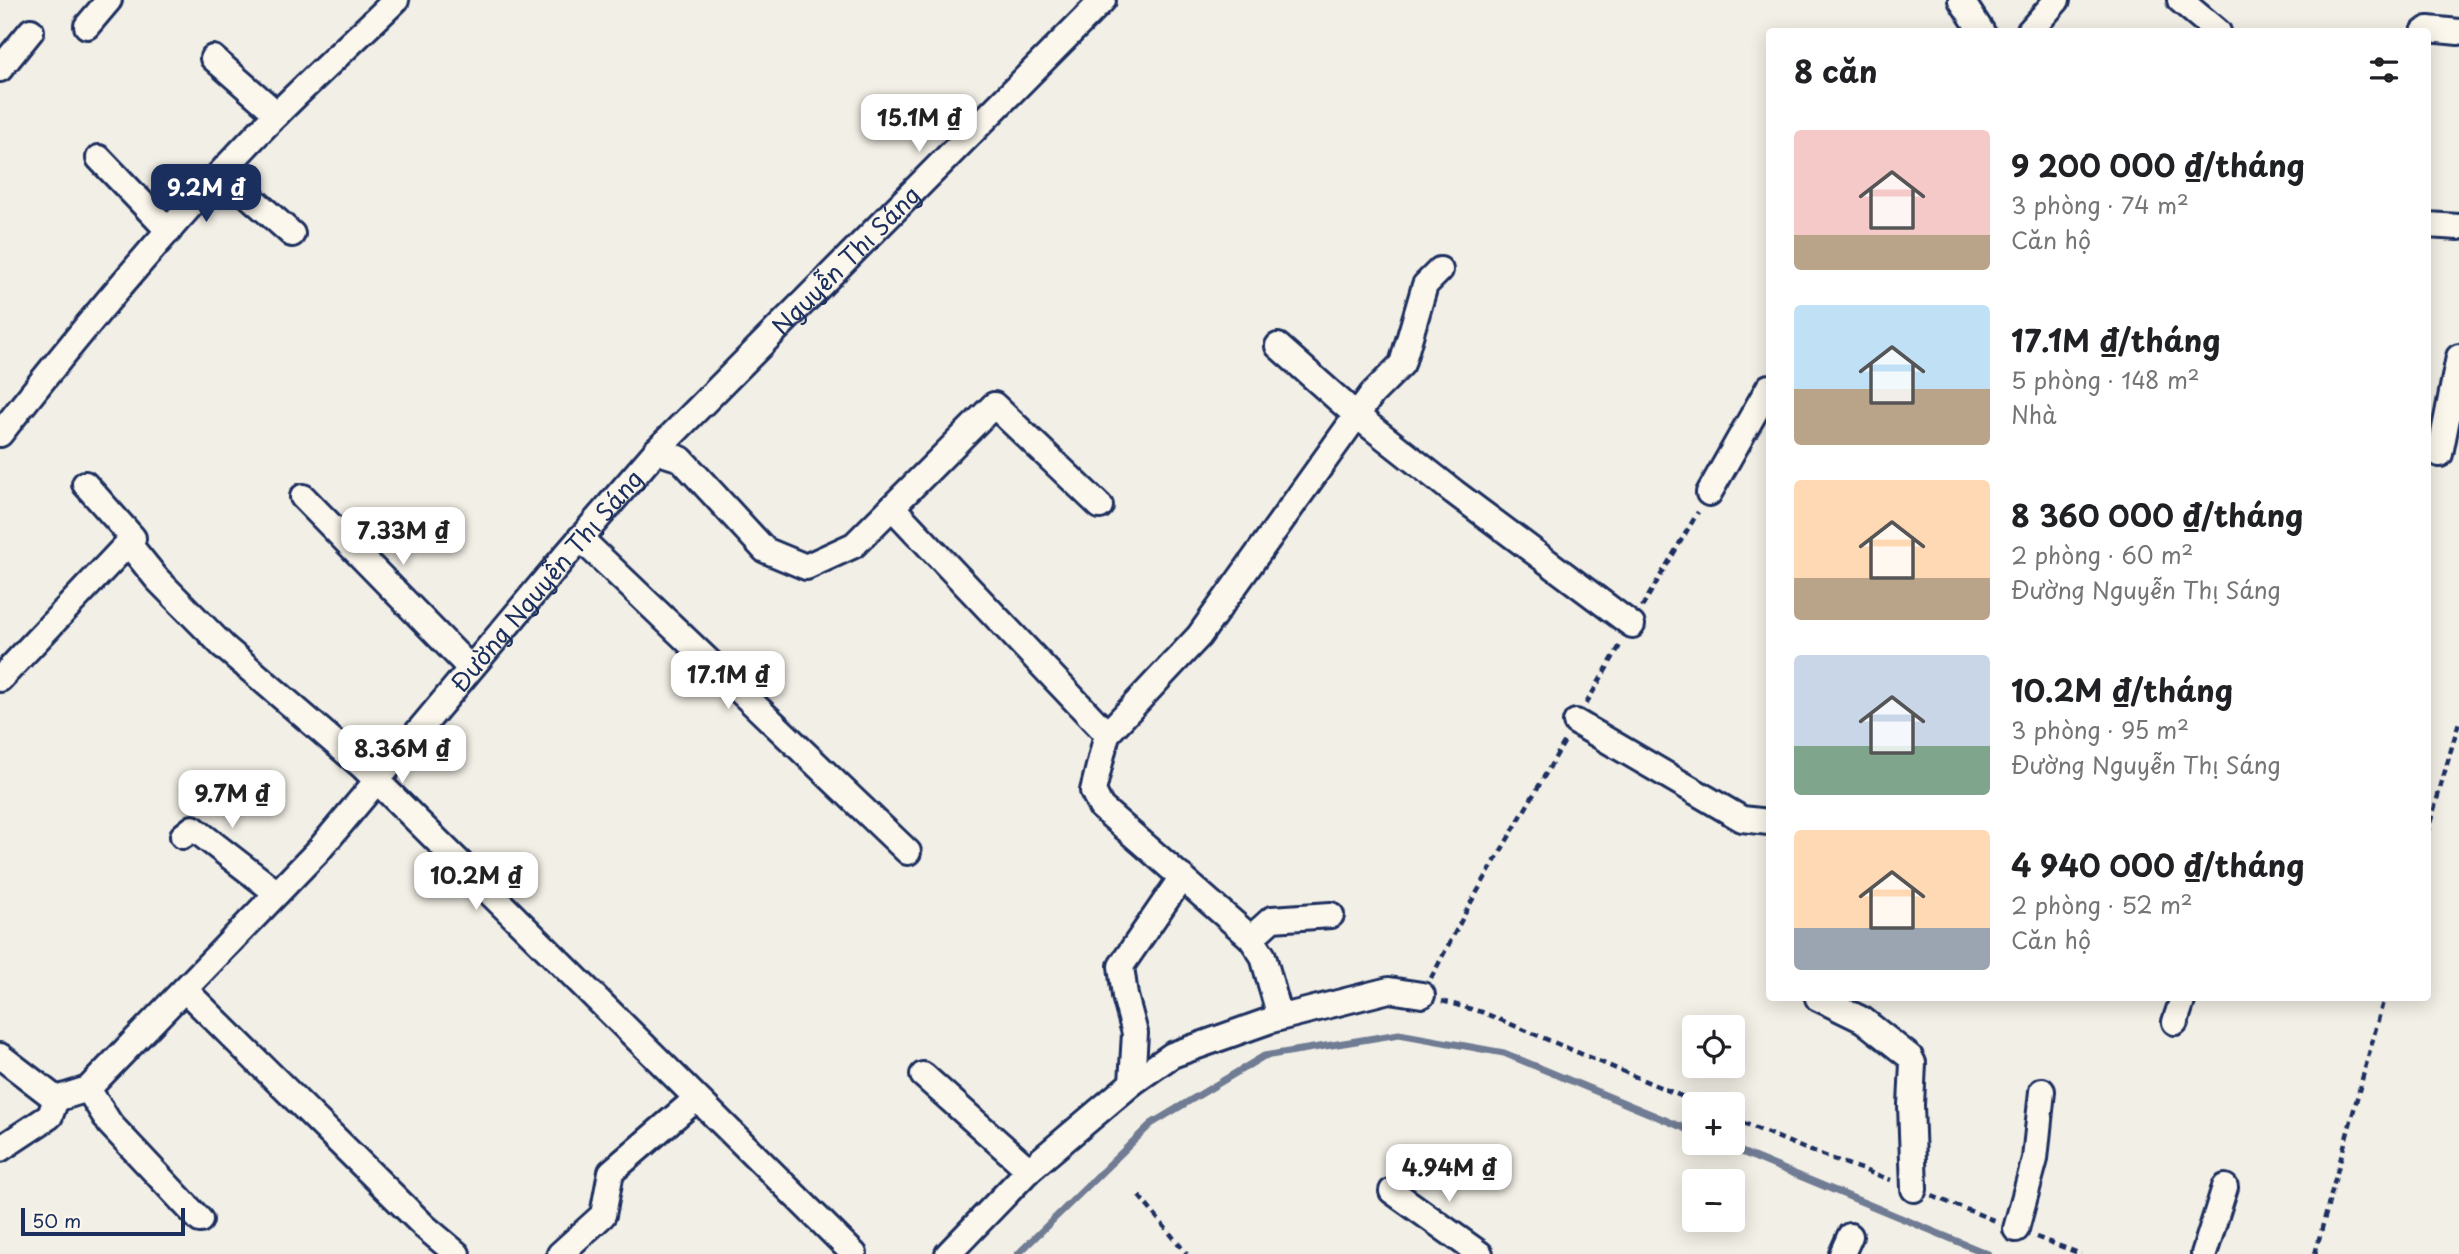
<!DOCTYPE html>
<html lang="vi">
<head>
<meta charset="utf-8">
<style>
  :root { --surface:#fff; --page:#f6f6f6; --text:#202124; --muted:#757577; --accent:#1b2f5e }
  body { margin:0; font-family:"Playpen Sans",sans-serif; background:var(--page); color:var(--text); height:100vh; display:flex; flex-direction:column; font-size:26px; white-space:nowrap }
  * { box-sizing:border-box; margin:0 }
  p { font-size:23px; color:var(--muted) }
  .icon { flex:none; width:38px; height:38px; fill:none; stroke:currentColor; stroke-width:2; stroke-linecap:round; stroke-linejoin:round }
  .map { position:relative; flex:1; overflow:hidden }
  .panel { position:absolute; left:1766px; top:28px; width:665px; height:973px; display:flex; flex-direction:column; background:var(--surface); border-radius:7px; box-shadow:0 4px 18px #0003 }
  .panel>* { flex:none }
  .buttons { position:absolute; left:1682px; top:1015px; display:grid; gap:14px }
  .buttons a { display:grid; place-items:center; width:63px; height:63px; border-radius:7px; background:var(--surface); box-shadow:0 4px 18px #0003; font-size:35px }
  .scale { position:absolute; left:21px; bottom:18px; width:164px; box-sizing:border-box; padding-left:7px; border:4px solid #1b2f5e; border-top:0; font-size:19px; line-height:24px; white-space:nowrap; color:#1b2f5e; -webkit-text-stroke:5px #fbf7ec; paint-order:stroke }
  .price { position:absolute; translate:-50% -60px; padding:0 16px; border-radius:14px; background:#fff; color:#222; font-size:23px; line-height:46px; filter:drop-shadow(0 2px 4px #0008) }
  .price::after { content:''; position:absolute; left:50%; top:42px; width:21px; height:16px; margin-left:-10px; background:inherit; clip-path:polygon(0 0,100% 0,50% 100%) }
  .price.selected { background:var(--accent); color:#fff }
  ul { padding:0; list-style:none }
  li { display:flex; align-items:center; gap:21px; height:175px; padding:0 28px }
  li span { display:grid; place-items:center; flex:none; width:196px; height:140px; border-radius:7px; color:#555 }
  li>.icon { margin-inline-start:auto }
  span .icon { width:84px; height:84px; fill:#fffc; stroke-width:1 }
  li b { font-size:30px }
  h2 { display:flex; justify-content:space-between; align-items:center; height:84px; padding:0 28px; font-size:30px }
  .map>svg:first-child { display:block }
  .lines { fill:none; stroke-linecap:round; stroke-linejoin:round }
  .stream { stroke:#707b93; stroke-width:7 }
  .minor-casing { stroke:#1b2f5e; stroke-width:30 }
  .path { stroke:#1b2f5e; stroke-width:4.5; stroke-dasharray:7 5; stroke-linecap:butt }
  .minor { stroke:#fbf7ec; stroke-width:24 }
  .labels { text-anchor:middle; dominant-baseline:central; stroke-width:5; stroke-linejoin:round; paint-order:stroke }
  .street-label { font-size:24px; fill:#1b2f5e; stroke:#fbf7ec }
</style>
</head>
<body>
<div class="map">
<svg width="2459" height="1254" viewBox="0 0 2459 1254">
  <rect width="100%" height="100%" fill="#f2efe6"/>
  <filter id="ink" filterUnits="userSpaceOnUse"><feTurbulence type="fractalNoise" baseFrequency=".0143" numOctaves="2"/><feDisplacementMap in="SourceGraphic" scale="14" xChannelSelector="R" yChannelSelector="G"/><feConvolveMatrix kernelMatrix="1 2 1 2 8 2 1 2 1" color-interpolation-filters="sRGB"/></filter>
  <g filter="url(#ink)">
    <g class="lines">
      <g class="stream">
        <path d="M 1720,1143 L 1988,1254"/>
        <path d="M 1018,1254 L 1151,1124 L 1264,1056 L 1399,1034 L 1504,1053 L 1694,1132"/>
      </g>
      <g class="minor-casing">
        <g id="minor">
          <path d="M 1961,0 L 1982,32"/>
          <path d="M 2180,0 L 2218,32"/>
          <path d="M 87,26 L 109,0"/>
          <path d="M 2029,32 L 2057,0"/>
          <path d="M 2424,32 L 2428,29 L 2459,32"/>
          <path d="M 213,58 L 277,114"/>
          <path d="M 0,69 L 31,31"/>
          <path d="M 99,158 L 169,231"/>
          <path d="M 223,173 L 292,234"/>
          <path d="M 2427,225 L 2459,227"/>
          <path d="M 1278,346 L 1356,415 L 1454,492 L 1632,625"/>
          <path d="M 0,434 C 87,323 178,214 277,114 C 316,75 357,38 396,0"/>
          <path d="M 656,451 L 681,459 L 765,550 L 806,567 L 854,545 L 994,405 L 1100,506"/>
          <path d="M 2440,454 L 2459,357"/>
          <path d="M 1709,493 L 1769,387"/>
          <path d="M 303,497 L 470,668"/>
          <path d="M 892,507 L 1107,734 L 1199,636 L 1372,394 L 1402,364 L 1425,285 L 1440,270"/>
          <path d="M 580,538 L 908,852"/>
          <path d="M 128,543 L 157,579 L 223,646 L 363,767 L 854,1254"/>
          <path d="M 0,679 L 133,538 L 85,484"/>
          <path d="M 1576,722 L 1742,819 L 1769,822"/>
          <path d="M 1107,734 L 1093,791 L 1101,807 L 1251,938 L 1263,956 L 1280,1017"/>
          <path d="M 183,836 L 193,828 L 277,893"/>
          <path d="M 1251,938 L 1272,919 L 1331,915"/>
          <path d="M 185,990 L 425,1227 L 457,1254"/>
          <path d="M 1818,998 L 1863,1020 L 1910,1057 L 1913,1063 L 1911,1105 L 1914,1189"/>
          <path d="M 2175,1022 L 2183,998"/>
          <path id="s1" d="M 0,1056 L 56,1099 L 88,1089 L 318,851 L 566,555 L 656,451 L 1103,0"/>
          <path d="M 923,1075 L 1029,1170"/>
          <path d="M 1132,1083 L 1135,1033 L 1125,996 L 1121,966 L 1182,877"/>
          <path d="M 88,1089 L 110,1124 L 200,1220"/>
          <path d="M 0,1149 L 50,1116 L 56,1099"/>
          <path d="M 1392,1191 L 1480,1254"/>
          <path d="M 2016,1229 L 2035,1159 L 2042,1091"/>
          <path d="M 560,1254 L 603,1215 L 611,1172 L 696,1099"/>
          <path d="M 948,1254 L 1029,1170 L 1132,1083 L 1172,1055 L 1271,1020 L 1389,990 L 1422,995"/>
          <path d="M 1842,1254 L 1850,1236"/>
          <path d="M 2204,1254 L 2225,1187"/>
        </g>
      </g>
      <g class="path">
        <path d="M 1642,607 L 1698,512"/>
        <path d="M 1586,704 L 1622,642"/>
        <path d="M 2427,834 L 2459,722"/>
        <path d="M 1431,978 L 1470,904 L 1566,739"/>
        <path d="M 1442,1001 L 1482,1012 L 1700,1104"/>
        <path d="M 1732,1118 L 1803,1148 L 1891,1180"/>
        <path d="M 1139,1196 L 1187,1254"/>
        <path d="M 1932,1196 L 1996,1221"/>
        <path d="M 2036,1237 L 2081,1254"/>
        <path d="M 2315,1254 L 2384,998"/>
      </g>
      <use href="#minor" class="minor"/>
    </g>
  </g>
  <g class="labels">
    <g class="street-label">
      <text stroke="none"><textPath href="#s1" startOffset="1228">Nguyễn Thị Sáng</textPath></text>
      <text stroke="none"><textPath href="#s1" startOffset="789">Đường Nguyễn Thị Sáng</textPath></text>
    </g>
  </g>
</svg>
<div class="buttons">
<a><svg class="icon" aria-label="locate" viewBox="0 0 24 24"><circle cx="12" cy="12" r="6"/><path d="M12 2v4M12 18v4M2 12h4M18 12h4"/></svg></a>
<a>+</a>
<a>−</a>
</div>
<div class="scale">50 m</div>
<b class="price" style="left:919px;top:154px">15.1M ₫</b>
<b class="price selected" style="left:206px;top:224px">9.2M ₫</b>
<b class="price" style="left:403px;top:567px">7.33M ₫</b>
<b class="price" style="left:728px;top:711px">17.1M ₫</b>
<b class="price" style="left:402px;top:785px">8.36M ₫</b>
<b class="price" style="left:232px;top:830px">9.7M ₫</b>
<b class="price" style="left:476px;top:912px">10.2M ₫</b>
<b class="price" style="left:1449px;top:1204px">4.94M ₫</b>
<section class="panel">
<h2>8 căn<svg class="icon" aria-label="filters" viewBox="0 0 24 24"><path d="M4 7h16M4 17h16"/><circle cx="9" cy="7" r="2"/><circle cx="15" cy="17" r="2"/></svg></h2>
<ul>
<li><span style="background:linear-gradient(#f6c9c9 75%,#b9a48a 0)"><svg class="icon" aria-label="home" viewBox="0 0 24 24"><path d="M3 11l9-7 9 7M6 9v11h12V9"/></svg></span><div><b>9 200 000 ₫/tháng</b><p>3 phòng · 74 m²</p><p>Căn hộ</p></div></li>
<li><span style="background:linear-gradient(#bfe0f5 60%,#b9a48a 0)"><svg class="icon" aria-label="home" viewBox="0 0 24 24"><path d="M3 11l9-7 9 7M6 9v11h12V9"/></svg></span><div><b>17.1M ₫/tháng</b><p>5 phòng · 148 m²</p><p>Nhà</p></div></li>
<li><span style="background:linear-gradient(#ffd9b3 70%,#b9a48a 0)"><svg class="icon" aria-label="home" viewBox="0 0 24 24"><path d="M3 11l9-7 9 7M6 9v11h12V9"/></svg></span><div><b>8 360 000 ₫/tháng</b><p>2 phòng · 60 m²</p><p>Đường Nguyễn Thị Sáng</p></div></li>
<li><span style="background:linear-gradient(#c9d6e8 65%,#7fa58c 0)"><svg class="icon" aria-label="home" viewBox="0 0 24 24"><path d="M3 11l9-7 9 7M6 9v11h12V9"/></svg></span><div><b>10.2M ₫/tháng</b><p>3 phòng · 95 m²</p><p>Đường Nguyễn Thị Sáng</p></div></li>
<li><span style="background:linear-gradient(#ffd9b3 70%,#9aa5b1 0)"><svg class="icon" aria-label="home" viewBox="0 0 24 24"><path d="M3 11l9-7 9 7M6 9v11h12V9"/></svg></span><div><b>4 940 000 ₫/tháng</b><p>2 phòng · 52 m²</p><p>Căn hộ</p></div></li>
</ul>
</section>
</div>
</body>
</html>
